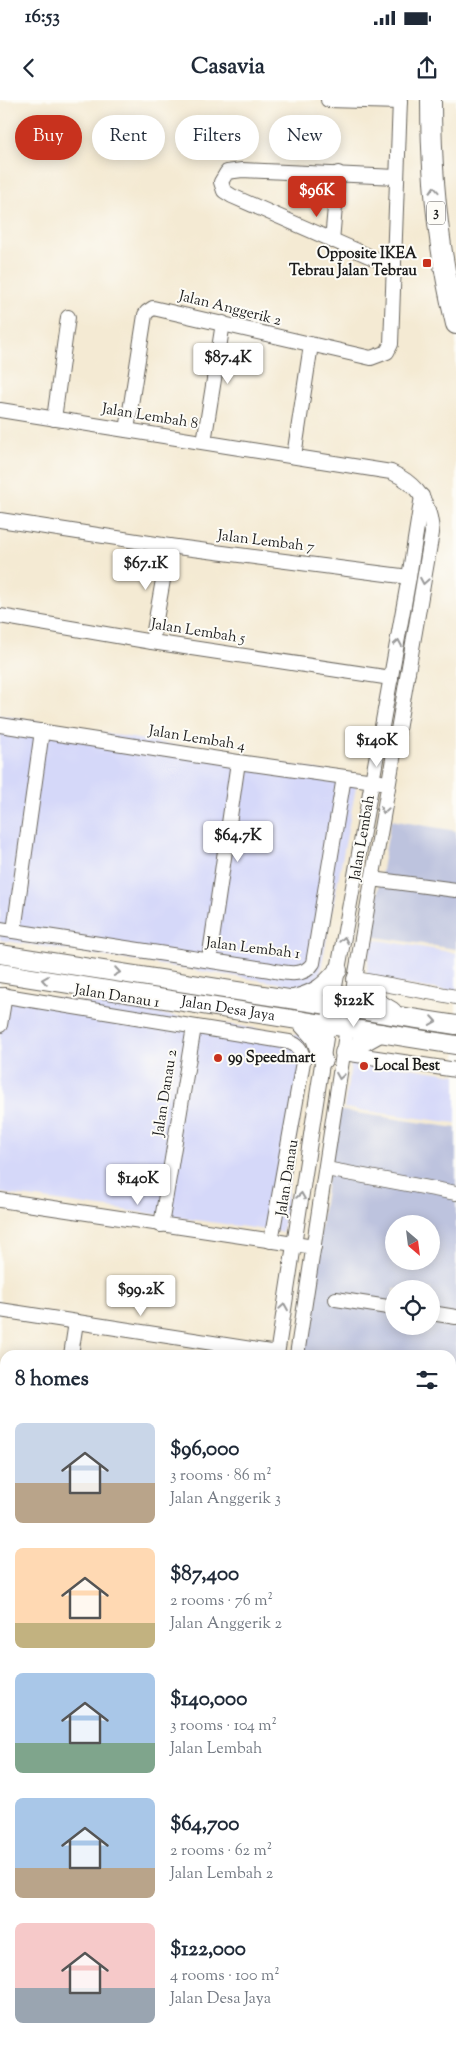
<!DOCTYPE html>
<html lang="en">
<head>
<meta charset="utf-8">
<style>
  :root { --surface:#fff; --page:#f2f2f3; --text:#1f2937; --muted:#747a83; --accent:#c8321e }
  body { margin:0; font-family:"Sorts Mill Goudy",serif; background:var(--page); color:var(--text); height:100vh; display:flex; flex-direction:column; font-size:19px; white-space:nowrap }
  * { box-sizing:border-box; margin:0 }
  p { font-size:16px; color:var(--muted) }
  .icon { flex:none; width:28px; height:28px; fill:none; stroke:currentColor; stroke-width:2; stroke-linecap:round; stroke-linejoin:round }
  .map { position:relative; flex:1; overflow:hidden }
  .sheet { position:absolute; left:0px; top:1250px; width:456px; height:696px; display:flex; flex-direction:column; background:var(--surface); border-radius:15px 15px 0 0; box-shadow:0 2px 12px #0003 }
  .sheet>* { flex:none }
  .guide { position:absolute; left:15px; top:15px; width:426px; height:45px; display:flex; gap:10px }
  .needle { width:32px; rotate:152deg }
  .buttons { position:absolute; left:385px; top:1115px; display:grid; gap:10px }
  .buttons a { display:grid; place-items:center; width:55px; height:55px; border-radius:50%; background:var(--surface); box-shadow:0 2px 12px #0003; font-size:25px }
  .price { position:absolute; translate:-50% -42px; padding:0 11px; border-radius:5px; background:#fff; color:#222; font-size:16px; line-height:32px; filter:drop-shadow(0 1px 2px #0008) }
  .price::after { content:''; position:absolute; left:50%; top:30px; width:15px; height:11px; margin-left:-8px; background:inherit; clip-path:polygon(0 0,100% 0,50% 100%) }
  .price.current { background:var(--accent); color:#fff }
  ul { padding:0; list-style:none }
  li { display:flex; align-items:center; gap:15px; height:125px; padding:0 15px }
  li span { display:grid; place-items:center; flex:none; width:140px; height:100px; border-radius:8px; color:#555 }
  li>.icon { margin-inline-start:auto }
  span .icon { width:60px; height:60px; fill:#fffc; stroke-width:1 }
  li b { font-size:21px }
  h2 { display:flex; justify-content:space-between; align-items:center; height:60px; padding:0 15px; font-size:21px }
  .tag { padding:0 18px; border-radius:22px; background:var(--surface); box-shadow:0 2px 12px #0003; font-size:18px; line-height:45px }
  .tag.current { background:var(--accent); color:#fff }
  .status { display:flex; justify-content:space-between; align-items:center; height:35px; padding:0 25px; background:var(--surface); direction:ltr }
  .status svg { height:14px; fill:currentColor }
  header { display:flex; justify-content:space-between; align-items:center; height:65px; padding:0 15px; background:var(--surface); font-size:22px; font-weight:700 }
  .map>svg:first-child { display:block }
  .built { fill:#d5d8f9 }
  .industrial { fill:#bdc3de; fill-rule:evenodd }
  .green { fill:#98d386; stroke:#5a7851 }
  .water { fill:#7bb5eb; stroke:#4c6884 }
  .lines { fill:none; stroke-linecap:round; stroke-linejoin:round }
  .minor-casing { stroke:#68645c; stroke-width:16 }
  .major-casing { stroke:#68645c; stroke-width:20 }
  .highway-casing { stroke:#68645c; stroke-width:22 }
  .minor { stroke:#fff; stroke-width:14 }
  .major { stroke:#fff; stroke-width:18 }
  .highway { stroke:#fff; stroke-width:20 }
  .oneway { stroke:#999 }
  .poi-dot { fill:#c8321e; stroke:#fdfcf7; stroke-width:2 }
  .labels { text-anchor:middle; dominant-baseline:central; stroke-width:4; stroke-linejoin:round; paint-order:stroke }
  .shield { fill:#fdfcf7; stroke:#605f5e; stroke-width:1 }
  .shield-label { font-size:14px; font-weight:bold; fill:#1c1c1c }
  .poi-label { font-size:15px; font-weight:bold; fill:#1c1c1c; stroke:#fdfcf7; text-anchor:start }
  .street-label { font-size:15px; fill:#1c1c1c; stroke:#fdfcf7 }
</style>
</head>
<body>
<div class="status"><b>16:53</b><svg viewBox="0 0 49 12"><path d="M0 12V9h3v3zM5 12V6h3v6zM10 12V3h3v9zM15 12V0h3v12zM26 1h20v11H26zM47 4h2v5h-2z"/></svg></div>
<header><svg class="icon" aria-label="back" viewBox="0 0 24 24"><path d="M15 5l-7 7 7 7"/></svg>Casavia<svg class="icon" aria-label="share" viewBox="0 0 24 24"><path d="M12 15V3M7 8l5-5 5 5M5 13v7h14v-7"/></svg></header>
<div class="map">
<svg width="456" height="1946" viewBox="0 0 456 1946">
  <rect width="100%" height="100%" fill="#fdfcf7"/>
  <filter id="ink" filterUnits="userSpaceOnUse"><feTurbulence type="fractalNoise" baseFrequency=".02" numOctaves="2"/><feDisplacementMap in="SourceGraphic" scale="10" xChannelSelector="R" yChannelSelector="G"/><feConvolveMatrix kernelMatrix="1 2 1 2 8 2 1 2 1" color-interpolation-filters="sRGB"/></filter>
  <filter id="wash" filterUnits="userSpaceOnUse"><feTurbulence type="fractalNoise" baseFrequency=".0096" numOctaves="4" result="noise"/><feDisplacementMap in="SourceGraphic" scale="20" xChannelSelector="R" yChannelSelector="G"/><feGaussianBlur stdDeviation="1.12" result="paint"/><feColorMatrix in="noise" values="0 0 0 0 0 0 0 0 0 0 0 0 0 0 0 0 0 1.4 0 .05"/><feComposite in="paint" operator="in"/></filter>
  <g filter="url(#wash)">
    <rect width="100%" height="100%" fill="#f4ead3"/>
    <g class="built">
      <path d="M 0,615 L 358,677 L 317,889 L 0,840 Z"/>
      <path d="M 371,839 L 456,853 L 456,892 L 366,879 Z"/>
      <path d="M 0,889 L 302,936 L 309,954 L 282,1132 L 0,1093 Z"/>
      <path d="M 352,959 L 456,975 L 456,1023 L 344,1008 Z"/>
    </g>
    <g class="industrial">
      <path d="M 391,720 L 456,731 L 456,849 L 370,836 Z"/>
      <path d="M 337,1010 L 456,1028 L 456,1457 L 451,1457 L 451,1255 L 303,1255 ZM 394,1124 L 431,1124 L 431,1161 L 394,1161 ZM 394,1189 L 431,1189 L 431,1226 L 394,1226 Z"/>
    </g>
    <path class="green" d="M 0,1862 L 5,1863 L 5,1921 L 3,1933 L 0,1932 Z"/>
    <path class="water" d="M 451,1583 L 456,1584 L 456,1657 L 451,1687 Z"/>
  </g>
  <g filter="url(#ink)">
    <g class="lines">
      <g class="minor-casing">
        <g id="minor">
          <path d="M 328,0 L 400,2"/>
          <path d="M 332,141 L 338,73"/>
          <path d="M 394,167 L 232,96 L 224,91 L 221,82 L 227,72 L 242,70 L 397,77"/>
          <path d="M 0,310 L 391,372 C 418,384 431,404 432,433 L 350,908 L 297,1255"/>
          <path d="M 54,319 L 68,217"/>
          <path d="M 127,330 L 145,215 L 147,212 L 153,208 L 371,258 L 387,252 L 391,244 L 400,0"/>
          <path d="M 204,342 L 223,223"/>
          <path d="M 294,356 L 311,245"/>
          <path d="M 0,420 L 169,446 L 409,477"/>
          <path d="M 0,516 L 152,542 L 391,578"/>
          <path d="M 152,542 L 169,446"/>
          <path d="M 0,625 L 238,662 L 381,682"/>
          <path d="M 372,779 L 456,790"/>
          <path d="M 0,829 L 264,869 C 279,871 303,880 313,863 L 344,677"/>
          <path d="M 14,831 L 42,631"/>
          <path d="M 209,860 L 238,662"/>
          <path d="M 356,879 L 456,897"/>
          <path d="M 0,895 L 289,942 C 299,945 303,952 303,962 L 271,1141"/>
          <path d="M 0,925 L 5,895"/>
          <path d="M 344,953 L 456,970"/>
          <path d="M 326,1069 L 456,1093"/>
          <path d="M 0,1100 L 314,1147"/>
          <path d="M 161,1125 L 194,927"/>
          <path d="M 336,1199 L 394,1208"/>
          <path d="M 0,1210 L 277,1253"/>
          <path d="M 431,1213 L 456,1217"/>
          <path d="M 71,1255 L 76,1222"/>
          <path d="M 277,1255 L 328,925 L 409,477 L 422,396"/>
          <path d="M 0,1313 L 5,1313"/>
          <path d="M 451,1341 L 456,1342"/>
          <path d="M 0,1417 L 5,1418"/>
          <path d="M 451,1468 L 456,1468"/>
          <path d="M 451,1490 L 456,1490"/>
          <path d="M 0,1550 L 5,1551"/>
          <path d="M 0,1654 L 5,1655"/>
          <path d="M 0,1744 L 5,1745"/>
          <path d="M 451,1785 L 456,1786"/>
          <path d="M 0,1853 L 5,1854"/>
          <path d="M 0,1940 L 12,1944"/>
          <path d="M 298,1941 L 321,1946"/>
          <path d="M 170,1946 L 171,1941"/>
          <path d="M 189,1946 L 190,1941"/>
          <path d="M 397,1946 L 398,1941"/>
        </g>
      </g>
      <g class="major-casing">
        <g id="major">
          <path d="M 0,854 L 456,925"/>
          <path id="s1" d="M 0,873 L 456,945"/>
          <path d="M 356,879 L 370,898 L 392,911"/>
          <path d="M 294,899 C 316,893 324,887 338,870"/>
          <path d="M 299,920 L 315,938 L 323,960"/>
          <path d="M 344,953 L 380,933"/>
        </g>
      </g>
      <g class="highway-casing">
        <path id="highway" d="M 431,0 C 431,76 438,150 456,224"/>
      </g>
      <use href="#minor" class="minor"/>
      <use href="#major" class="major"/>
      <use href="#highway" class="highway"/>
    </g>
    <defs><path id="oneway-chevron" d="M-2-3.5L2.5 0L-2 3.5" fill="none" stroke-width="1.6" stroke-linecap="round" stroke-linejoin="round" transform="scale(1.25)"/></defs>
    <g class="oneway">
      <use href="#oneway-chevron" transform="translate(434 90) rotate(-94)"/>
      <use href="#oneway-chevron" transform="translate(424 481) rotate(100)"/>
      <use href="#oneway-chevron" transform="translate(398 543) rotate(-80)"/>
      <use href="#oneway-chevron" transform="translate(384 710) rotate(100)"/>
      <use href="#oneway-chevron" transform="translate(344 840) rotate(-80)"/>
      <use href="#oneway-chevron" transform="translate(117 872) rotate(9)"/>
      <use href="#oneway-chevron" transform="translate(45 880) rotate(-171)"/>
      <use href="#oneway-chevron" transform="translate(433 921) rotate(9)"/>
      <use href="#oneway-chevron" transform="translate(340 976) rotate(99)"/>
      <use href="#oneway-chevron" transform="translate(301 1096) rotate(-81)"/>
      <use href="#oneway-chevron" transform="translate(284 1207) rotate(-81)"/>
    </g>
  </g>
  <g class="poi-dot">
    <rect x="422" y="158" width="10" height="10" rx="2.5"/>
    <circle cx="218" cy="958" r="5"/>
    <circle cx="364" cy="966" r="5"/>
  </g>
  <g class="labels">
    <rect class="shield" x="427" y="101.5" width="18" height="23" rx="4"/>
    <g class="shield-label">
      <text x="436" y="113">3</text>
    </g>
    <g class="poi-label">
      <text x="417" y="154" text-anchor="end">Opposite IKEA<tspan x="417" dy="17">Tebrau Jalan Tebrau</tspan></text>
      <text x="228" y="958">99 Speedmart</text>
      <text x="374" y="966">Local Best</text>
    </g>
    <g class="street-label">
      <text transform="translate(230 209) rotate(14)">Jalan Anggerik 2</text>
      <text transform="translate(150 317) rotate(9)">Jalan Lembah 8</text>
      <text transform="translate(266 442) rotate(7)">Jalan Lembah 7</text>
      <text transform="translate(198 532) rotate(9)">Jalan Lembah 5</text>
      <text transform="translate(197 639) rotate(9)">Jalan Lembah 4</text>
      <text transform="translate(363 738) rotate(-80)">Jalan Lembah</text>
      <text transform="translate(253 849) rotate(7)">Jalan Lembah 1</text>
      <text transform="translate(117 897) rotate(9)">Jalan Danau 1</text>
      <text stroke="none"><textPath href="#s1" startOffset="231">Jalan Desa Jaya</textPath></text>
      <text transform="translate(166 993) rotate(-81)">Jalan Danau 2</text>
      <text transform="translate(288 1078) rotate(-81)">Jalan Danau</text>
    </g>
  </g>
</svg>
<div class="buttons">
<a><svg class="needle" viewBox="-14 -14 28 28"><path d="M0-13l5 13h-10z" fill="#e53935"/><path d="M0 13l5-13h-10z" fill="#747a83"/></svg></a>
<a><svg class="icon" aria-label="locate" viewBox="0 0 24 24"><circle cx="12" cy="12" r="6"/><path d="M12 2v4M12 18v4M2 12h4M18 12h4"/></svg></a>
</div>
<b class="price current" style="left:317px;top:118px">$96K</b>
<b class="price" style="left:228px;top:285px">$87.4K</b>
<b class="price" style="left:146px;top:491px">$67.1K</b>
<b class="price" style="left:377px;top:668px">$140K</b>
<b class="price" style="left:238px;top:763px">$64.7K</b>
<b class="price" style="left:354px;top:928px">$122K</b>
<b class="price" style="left:138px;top:1106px">$140K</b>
<b class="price" style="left:141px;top:1217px">$99.2K</b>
<div class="guide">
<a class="tag current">Buy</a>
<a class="tag">Rent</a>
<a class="tag">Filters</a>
<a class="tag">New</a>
</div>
<section class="sheet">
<h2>8 homes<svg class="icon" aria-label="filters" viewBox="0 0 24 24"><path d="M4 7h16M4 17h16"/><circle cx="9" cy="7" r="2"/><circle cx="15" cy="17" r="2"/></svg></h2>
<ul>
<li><span style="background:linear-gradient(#c9d6e8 60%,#b9a48a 0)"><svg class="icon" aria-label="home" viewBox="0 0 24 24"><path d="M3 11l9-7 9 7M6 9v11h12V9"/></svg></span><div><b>$96,000</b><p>3 rooms · 86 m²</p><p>Jalan Anggerik 3</p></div></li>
<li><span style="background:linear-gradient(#ffd9b3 75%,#c2b280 0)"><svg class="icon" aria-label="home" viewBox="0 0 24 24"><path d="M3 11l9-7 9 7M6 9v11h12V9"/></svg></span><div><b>$87,400</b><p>2 rooms · 76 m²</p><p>Jalan Anggerik 2</p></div></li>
<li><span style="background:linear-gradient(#a9c7e8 70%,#7fa58c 0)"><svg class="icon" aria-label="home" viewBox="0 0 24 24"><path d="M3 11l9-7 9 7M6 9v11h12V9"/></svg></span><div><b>$140,000</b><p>3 rooms · 104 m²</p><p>Jalan Lembah</p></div></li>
<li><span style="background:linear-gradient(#a9c7e8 70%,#b9a48a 0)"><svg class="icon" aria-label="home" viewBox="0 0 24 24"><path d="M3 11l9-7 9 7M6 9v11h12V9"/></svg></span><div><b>$64,700</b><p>2 rooms · 62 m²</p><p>Jalan Lembah 2</p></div></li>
<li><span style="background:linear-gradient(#f6c9c9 65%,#9aa5b1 0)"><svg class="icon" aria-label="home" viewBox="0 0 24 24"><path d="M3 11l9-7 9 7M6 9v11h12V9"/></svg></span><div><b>$122,000</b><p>4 rooms · 100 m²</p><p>Jalan Desa Jaya</p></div></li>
</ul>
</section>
</div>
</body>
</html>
